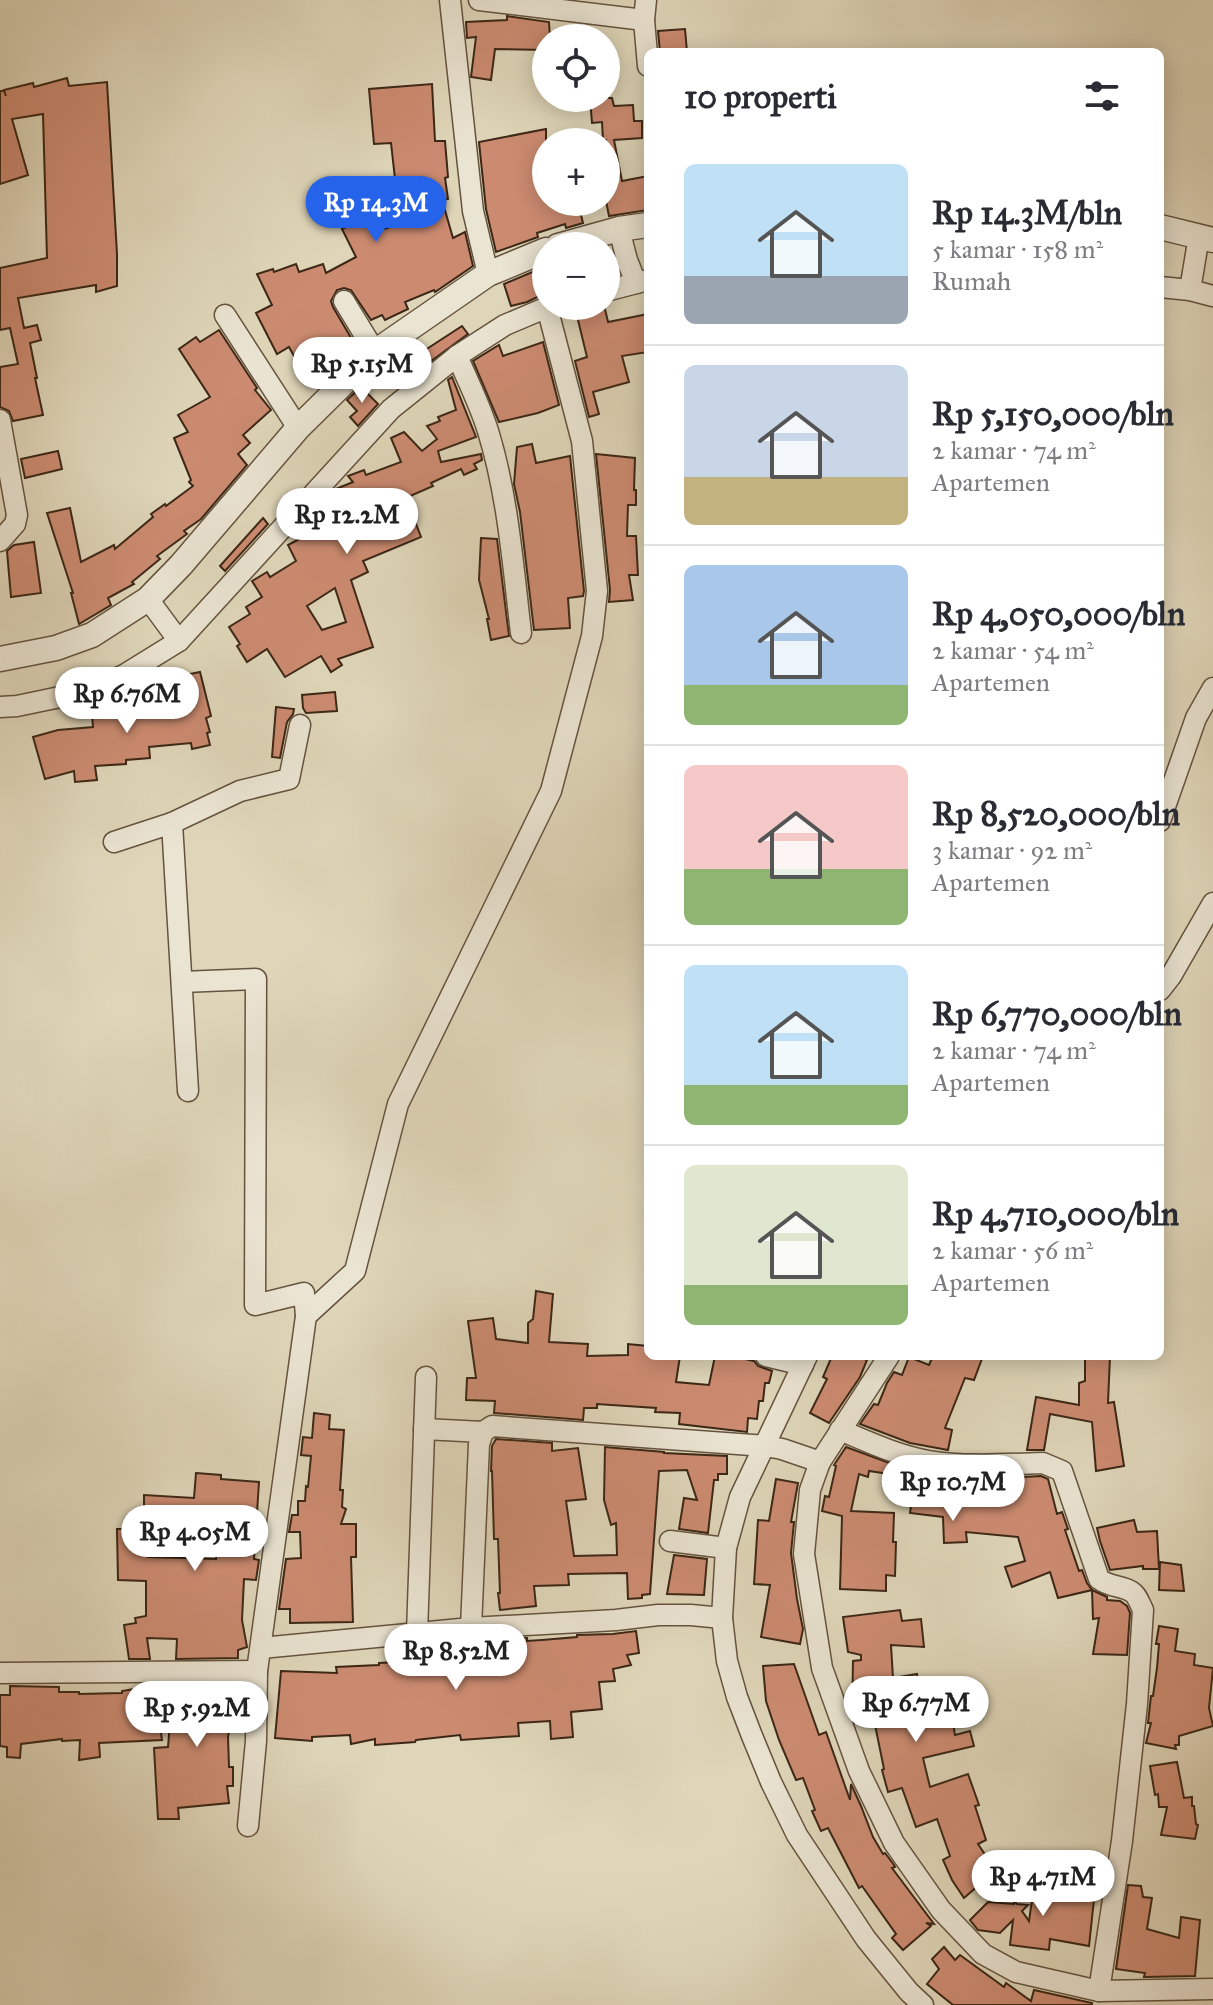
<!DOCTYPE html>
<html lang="id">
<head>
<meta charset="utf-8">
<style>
  :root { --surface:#fff; --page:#f2f2f3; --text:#2b2b33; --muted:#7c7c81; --line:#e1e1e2; --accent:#2563eb }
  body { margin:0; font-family:"IM FELL Great Primer",serif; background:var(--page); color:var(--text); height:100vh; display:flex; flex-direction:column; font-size:30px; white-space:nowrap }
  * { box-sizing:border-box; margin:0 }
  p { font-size:26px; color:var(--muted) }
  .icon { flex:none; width:44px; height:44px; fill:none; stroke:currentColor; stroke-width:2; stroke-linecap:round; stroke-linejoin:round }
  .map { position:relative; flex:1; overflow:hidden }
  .side { position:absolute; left:644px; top:48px; width:520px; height:1312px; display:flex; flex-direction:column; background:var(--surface); border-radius:12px; box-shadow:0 4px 20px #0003 }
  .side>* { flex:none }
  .tools { position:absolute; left:532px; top:24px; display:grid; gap:16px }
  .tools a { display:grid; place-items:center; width:88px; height:88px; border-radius:50%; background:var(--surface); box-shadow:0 4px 20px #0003; font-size:40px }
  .price { position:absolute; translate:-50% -68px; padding:0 18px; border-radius:28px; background:#fff; color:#222; font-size:26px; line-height:52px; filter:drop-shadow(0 2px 4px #0008) }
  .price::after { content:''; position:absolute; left:50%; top:48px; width:24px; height:18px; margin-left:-12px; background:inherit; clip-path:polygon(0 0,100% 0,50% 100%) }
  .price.selected { background:var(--accent); color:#fff }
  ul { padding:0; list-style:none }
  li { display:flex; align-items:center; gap:24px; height:200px; padding:0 40px }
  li+li { border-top:2px solid var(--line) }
  li span { display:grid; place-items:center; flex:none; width:224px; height:160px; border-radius:12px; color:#555 }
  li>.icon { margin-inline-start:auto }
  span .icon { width:96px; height:96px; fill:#fffc; stroke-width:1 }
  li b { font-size:34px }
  h2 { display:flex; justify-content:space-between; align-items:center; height:96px; padding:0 40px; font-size:34px }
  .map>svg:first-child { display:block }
  .building { fill:#cc8b71; stroke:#3c2716; stroke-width:2; fill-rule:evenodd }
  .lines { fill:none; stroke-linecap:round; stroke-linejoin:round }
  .minor-casing { stroke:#65533f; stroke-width:23 }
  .tertiary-casing { stroke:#65533f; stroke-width:27 }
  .minor { stroke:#eae4d2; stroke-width:20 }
  .tertiary { stroke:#eae4d2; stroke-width:24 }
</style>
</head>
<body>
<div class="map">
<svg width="1213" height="2005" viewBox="0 0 1213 2005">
  <rect width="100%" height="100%" fill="#dfd6b9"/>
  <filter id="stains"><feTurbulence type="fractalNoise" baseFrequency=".0025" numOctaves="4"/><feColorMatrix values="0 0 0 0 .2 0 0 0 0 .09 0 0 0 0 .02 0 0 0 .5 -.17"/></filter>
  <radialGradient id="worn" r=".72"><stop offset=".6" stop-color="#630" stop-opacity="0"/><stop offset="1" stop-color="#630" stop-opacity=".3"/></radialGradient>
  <g class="building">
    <path d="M 507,16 L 549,22 L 550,38 L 546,38 L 546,50 L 495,49 L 491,80 L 471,77 L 476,37 L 467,38 L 466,22 L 507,20 Z"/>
    <path d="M 685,29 L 687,52 L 660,52 L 658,31 Z"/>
    <path d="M 67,78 L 69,86 L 107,82 L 117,254 L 117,286 L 96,292 L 96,285 L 18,298 L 24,328 L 37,325 L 41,340 L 30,343 L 37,378 L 35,378 L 43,415 L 13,421 L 9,411 L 0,407 L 0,367 L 18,364 L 10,328 L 0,330 L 0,268 L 47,258 L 43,114 L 12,119 L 28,175 L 0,184 L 0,91 L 4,91 L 6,96 L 4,90 L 33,83 L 34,87 Z"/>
    <path d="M 432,84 L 435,141 L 445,141 L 448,177 L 445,178 L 448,199 L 442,200 L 453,238 L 465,232 L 473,266 L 435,292 L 434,290 L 405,302 L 408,309 L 385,320 L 382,315 L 371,320 L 351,290 L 344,288 L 337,290 L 331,301 L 333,307 L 357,348 L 346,359 L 316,375 L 315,373 L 306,378 L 289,347 L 277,354 L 256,313 L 272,305 L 257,274 L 273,269 L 274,272 L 296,264 L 299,272 L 323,264 L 326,273 L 356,257 L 342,229 L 367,217 L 374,232 L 400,224 L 391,143 L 374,144 L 369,89 Z"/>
    <path d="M 590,98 L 612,98 L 614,106 L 633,105 L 634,121 L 642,121 L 642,138 L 614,140 L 622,181 L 648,176 L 648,210 L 609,216 L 606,201 L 606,140 L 603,140 L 602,122 L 592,123 Z"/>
    <path d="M 546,129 L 546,202 L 578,202 L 583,223 L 566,228 L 565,224 L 537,233 L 538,237 L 496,252 L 486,209 L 479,142 Z"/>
    <path d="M 537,270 L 546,293 L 527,302 L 511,306 L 504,284 Z"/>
    <path d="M 605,309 L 608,322 L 648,314 L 648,352 L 622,356 L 629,382 L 593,392 L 599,414 L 589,417 L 575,361 L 587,357 L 577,316 Z"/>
    <path d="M 462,326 L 468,334 L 423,367 L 416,356 Z"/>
    <path d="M 219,330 L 257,388 L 255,390 L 271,410 L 243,435 L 250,443 L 238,454 L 247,465 L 201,519 L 184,531 L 187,534 L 157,556 L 160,559 L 132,582 L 134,584 L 108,598 L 111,605 L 79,624 L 71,593 L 73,593 L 47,513 L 70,508 L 81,562 L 114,545 L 115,549 L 153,517 L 151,514 L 165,504 L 166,506 L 193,486 L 189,482 L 191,480 L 174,438 L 188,432 L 178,415 L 210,397 L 179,349 L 196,337 L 200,342 Z"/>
    <path d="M 543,342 L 559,405 L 538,413 L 499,422 L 473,361 L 499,345 L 503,356 Z"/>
    <path d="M 452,377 L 476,437 L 438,451 L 441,462 L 481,454 L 482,460 L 474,464 L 477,469 L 464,475 L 461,469 L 431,483 L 433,486 L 410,496 L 417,515 L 413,516 L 421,537 L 363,561 L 368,572 L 351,580 L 373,647 L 338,659 L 342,665 L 331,672 L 321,656 L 285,677 L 267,649 L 247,662 L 237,646 L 240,644 L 229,627 L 250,614 L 246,607 L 262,597 L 252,581 L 267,572 L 270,577 L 296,561 L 288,545 L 326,525 L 343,541 L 329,496 L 336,492 L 336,489 L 353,482 L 348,476 L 364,470 L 366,475 L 401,462 L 391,438 L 404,432 L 422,451 L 437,439 L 427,426 L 440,421 L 438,417 L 456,410 L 448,380 ZM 335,588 L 346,622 L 322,630 L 307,606 Z"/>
    <path d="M 361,387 L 378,404 L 358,426 L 350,417 L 357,411 L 347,400 Z"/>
    <path d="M 532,444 L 536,463 L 570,456 L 584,591 L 583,596 L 568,598 L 570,628 L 534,630 L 520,512 L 514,484 L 517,447 Z"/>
    <path d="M 58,451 L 62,469 L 25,478 L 21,459 Z"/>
    <path d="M 596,454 L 635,458 L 634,490 L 636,490 L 636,505 L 628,505 L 627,536 L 636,536 L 638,575 L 629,575 L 633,600 L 609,602 L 610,590 Z"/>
    <path d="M 263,518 L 268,524 L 225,571 L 220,566 Z"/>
    <path d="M 481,538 L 497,539 L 509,636 L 491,640 L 487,619 L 489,619 L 479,580 Z"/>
    <path d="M 34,542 L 41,593 L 11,597 L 7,551 L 14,545 Z"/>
    <path d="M 200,672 L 211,716 L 206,718 L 210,732 L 207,733 L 210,745 L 192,749 L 191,743 L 149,747 L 150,758 L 126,760 L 126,764 L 95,766 L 97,780 L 75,782 L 74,771 L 45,779 L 33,737 L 58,730 L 93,727 L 92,715 L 151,711 L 151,707 L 182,700 L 187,698 L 182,680 L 186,679 L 185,675 Z"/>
    <path d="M 335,692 L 337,711 L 306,713 L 303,708 L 302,695 Z"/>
    <path d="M 276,707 L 294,709 L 293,714 L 287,722 L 280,758 L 272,757 Z"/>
    <path d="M 536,1291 L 553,1294 L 549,1342 L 588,1344 L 587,1356 L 628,1355 L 628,1344 L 648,1346 L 648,1356 L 680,1356 L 676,1382 L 709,1385 L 715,1356 L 731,1356 L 754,1361 L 758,1366 L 772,1371 L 769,1383 L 765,1383 L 763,1401 L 759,1401 L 757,1419 L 748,1418 L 747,1432 L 679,1424 L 680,1413 L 655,1412 L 656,1408 L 597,1404 L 597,1408 L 584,1408 L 583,1420 L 494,1413 L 495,1401 L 466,1400 L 467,1378 L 476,1378 L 468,1321 L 493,1318 L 496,1339 L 528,1343 L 528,1323 L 533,1319 Z"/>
    <path d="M 832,1356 L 857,1356 L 867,1360 L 860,1377 L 829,1423 L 810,1413 L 827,1379 L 823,1377 Z"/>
    <path d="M 933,1356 L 983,1356 L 974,1380 L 965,1378 L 945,1428 L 952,1430 L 948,1450 L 910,1443 L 860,1424 L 874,1404 L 878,1405 L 887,1383 L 894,1372 L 902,1375 L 909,1357 L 929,1365 Z"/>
    <path d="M 1085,1356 L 1110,1356 L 1108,1403 L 1114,1402 L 1124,1466 L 1096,1471 L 1092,1422 L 1050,1414 L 1044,1450 L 1027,1450 L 1036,1397 L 1079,1405 L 1079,1383 L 1085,1381 Z"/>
    <path d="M 314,1413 L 330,1415 L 329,1429 L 344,1430 L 340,1490 L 343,1490 L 342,1507 L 346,1509 L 341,1524 L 356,1524 L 356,1557 L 351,1557 L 353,1622 L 290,1623 L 290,1609 L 279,1609 L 286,1559 L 301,1558 L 300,1532 L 289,1532 L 292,1515 L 298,1515 L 298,1501 L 305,1501 L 306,1486 L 308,1487 L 311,1456 L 301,1455 L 303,1437 L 312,1438 Z"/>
    <path d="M 496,1439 L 552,1443 L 552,1451 L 578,1448 L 586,1499 L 566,1501 L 574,1556 L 617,1555 L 616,1523 L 611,1525 L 604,1500 L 605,1447 L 664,1452 L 664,1453 L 727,1456 L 727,1474 L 718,1474 L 718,1480 L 714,1480 L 708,1533 L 679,1529 L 684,1498 L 697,1500 L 687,1470 L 659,1471 L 650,1594 L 642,1595 L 642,1598 L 628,1599 L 627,1573 L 568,1574 L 569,1585 L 534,1586 L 536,1606 L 500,1610 L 498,1593 L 500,1593 L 498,1539 L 494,1539 L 492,1471 L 491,1471 L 492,1446 Z"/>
    <path d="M 846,1447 L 903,1468 L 977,1482 L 977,1480 L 1004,1477 L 1005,1482 L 1022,1477 L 1041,1476 L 1048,1479 L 1057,1514 L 1062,1512 L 1068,1529 L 1065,1530 L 1079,1571 L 1082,1570 L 1087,1583 L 1092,1590 L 1058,1598 L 1050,1572 L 1012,1587 L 1005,1567 L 1025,1561 L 1018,1537 L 966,1532 L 967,1542 L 944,1543 L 943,1517 L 910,1513 L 915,1478 L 869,1471 L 868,1477 L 859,1474 L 851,1511 L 894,1513 L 893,1542 L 896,1542 L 895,1576 L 886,1575 L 886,1591 L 840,1589 L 842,1516 L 822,1511 L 825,1496 L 829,1497 L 836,1466 L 834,1465 Z"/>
    <path d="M 196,1473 L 221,1475 L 221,1479 L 259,1482 L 254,1559 L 259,1560 L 256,1580 L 244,1579 L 242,1620 L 247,1647 L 238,1650 L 238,1658 L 176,1659 L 177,1639 L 147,1638 L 150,1659 L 129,1659 L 124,1625 L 136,1623 L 135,1618 L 146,1616 L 146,1581 L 118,1580 L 117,1529 L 148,1529 L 148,1557 L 216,1559 L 219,1527 L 193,1527 L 193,1515 L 160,1514 L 160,1516 L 144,1516 L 144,1495 L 194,1498 Z"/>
    <path d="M 776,1479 L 798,1483 L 791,1522 L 794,1522 L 791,1553 L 797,1599 L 803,1629 L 800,1644 L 761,1637 L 770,1585 L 754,1584 L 758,1520 L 769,1521 Z"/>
    <path d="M 1134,1520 L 1137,1532 L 1157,1531 L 1159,1569 L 1143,1569 L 1143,1566 L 1110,1570 L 1100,1541 L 1097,1528 Z"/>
    <path d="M 674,1555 L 707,1559 L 704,1595 L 667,1594 Z"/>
    <path d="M 1160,1562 L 1181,1565 L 1184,1591 L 1159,1590 Z"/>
    <path d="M 1092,1590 L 1107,1597 L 1107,1600 L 1120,1601 L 1127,1606 L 1130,1613 L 1127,1655 L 1093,1654 L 1099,1618 L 1093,1619 Z"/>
    <path d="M 900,1610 L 902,1621 L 921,1619 L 924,1647 L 891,1645 L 893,1678 L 917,1674 L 921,1717 L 951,1711 L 955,1735 L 970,1731 L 974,1746 L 923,1758 L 930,1787 L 968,1774 L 979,1805 L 975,1806 L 986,1840 L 978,1844 L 1004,1883 L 987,1894 L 979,1885 L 964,1898 L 952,1880 L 943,1860 L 950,1856 L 937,1819 L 916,1827 L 902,1788 L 888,1792 L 882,1770 L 884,1769 L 874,1720 L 855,1723 L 852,1714 L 853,1661 L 861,1660 L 861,1655 L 848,1652 L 843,1617 Z"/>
    <path d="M 1159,1626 L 1178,1629 L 1175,1651 L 1195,1654 L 1194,1665 L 1213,1668 L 1209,1708 L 1213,1726 L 1179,1736 L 1179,1745 L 1175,1745 L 1176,1749 L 1146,1743 L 1151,1723 L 1148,1723 L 1151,1696 L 1153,1696 L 1157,1668 L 1159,1644 L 1156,1644 Z"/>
    <path d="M 636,1631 L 639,1653 L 627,1655 L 631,1665 L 613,1669 L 615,1681 L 599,1682 L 602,1709 L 571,1712 L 573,1737 L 551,1739 L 550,1721 L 518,1723 L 519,1736 L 461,1740 L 460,1735 L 416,1740 L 415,1742 L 375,1745 L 375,1739 L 351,1744 L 350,1735 L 312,1737 L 312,1741 L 275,1738 L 281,1671 L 337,1673 L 336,1667 L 379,1665 L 379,1663 L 399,1662 L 400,1664 L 454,1660 L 455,1643 L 527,1638 L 527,1641 L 542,1640 L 577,1637 L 577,1635 L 613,1634 Z"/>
    <path d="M 794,1664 L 819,1735 L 826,1732 L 850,1800 L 851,1784 L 861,1806 L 873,1837 L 883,1854 L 885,1853 L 894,1865 L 895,1867 L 892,1868 L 934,1924 L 926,1923 L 931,1926 L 903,1950 L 892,1938 L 896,1934 L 862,1886 L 859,1888 L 828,1828 L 821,1831 L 812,1811 L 815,1810 L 803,1778 L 796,1780 L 779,1740 L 766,1701 L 763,1666 Z"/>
    <path d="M 244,1684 L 244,1704 L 234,1705 L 228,1737 L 229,1767 L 233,1767 L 233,1786 L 227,1786 L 229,1803 L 178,1808 L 179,1819 L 158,1819 L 154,1748 L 168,1747 L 173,1685 Z"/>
    <path d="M 10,1686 L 59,1687 L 59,1692 L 79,1692 L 79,1694 L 122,1693 L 122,1691 L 134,1689 L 155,1690 L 162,1740 L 99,1743 L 100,1757 L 79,1760 L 80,1740 L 62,1741 L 62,1739 L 21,1744 L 20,1758 L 7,1757 L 7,1747 L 0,1746 L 0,1695 L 10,1695 Z"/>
    <path d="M 1177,1762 L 1184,1798 L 1192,1797 L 1192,1806 L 1194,1806 L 1196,1824 L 1198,1825 L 1195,1839 L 1161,1835 L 1167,1807 L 1159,1807 L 1158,1794 L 1155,1795 L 1150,1766 Z"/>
    <path d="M 1041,1884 L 1095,1890 L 1089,1946 L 1050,1939 L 1049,1950 L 1010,1945 L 1013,1920 L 1000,1933 L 978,1930 L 970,1920 L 988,1902 L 1014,1904 L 1014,1900 L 1017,1904 L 1028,1905 L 1022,1911 L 1029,1921 L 1032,1900 L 1039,1900 Z"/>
    <path d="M 1128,1885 L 1141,1886 L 1143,1897 L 1152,1898 L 1147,1929 L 1179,1938 L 1181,1917 L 1200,1920 L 1195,1976 L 1144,1977 L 1145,1973 L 1116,1969 Z"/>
    <path d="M 944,1947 L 955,1960 L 960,1955 L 1004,1987 L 1006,1983 L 1031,2001 L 1034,1990 L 1092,2003 L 1092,2005 L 953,2005 L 927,1984 L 939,1969 L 932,1959 Z"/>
  </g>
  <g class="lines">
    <g class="minor-casing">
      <g id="minor">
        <path d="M 450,0 L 473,211 L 488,274"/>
        <path d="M 479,0 L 644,20"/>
        <path d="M 646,0 L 644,20 L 648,66"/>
        <path d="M 619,229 L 627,260 L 636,283"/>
        <path d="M 1160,287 L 1190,290 L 1213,296"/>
        <path d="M 1190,290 L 1199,236"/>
        <path d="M 606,291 L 648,280"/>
        <path d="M 344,301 L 375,352"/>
        <path d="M 225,315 L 298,428"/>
        <path d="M 457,356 C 468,381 480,405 488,431 C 508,496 513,566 521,633"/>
        <path d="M 0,420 L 17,515 L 15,524 L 0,541"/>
        <path d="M 148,599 L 179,641"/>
        <path d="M 0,707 L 17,706 L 84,692 L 124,675 L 179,641 L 391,409 L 457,356 L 505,325 L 550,306"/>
        <path d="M 1160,821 L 1196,718 L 1213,688"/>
        <path d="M 172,823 L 240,791 L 289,779 L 300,725"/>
        <path d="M 114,842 L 172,823 L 188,1091"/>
        <path d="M 182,982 L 256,979 L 255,1305 L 304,1293 L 306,1316"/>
        <path d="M 1160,990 L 1171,976 L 1213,903"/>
        <path d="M 766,1356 L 803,1365"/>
        <path d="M 807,1356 L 740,1497 L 726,1548 L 722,1618 L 727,1661 L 737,1697 L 752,1736 L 771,1782 L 797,1835 L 866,1939 L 909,1992 L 923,2005"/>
        <path d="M 889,1356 L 820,1462 L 810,1490 L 804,1554 L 822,1668 L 859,1771 L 894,1843 L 941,1910 L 983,1954 L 1016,1972 L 1099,1991 L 1213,1989"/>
        <path d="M 424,1429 L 483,1432"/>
        <path d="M 840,1430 C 869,1442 898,1456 929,1461 C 967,1467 1006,1464 1043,1463 L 1062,1471 L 1099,1579 C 1111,1588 1122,1585 1132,1592 C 1137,1595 1140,1604 1143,1610 L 1137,1704 L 1122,1841 L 1099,1991"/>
        <path d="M 670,1541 L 726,1548"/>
        <path d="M 471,1628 L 479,1444 L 483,1432 L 492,1426 L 766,1446 L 782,1449 L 820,1462"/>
        <path d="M 417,1633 L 426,1377"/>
        <path d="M 261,1648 L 471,1628 L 616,1620 L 658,1615 L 691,1615 L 722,1618"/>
        <path d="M 257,1671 L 306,1316 L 355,1271 L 398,1104 L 551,791 L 592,636 L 597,591 L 582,441 L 547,307"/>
        <path d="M 0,1673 L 257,1671 L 256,1741 L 248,1826"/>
      </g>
    </g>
    <g class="tertiary-casing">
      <g id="tertiary">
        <path d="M 1160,227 L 1213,240"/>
        <path d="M 558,246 L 619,229 L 648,225"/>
        <path d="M 0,659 L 56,648 L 92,635 L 148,599 L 181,565 L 298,428 L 375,352 L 488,274 L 546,250"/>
      </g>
    </g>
    <use href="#minor" class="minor"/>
    <use href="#tertiary" class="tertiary"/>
  </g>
  <rect width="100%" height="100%" filter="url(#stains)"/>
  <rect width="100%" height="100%" fill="url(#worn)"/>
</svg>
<div class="tools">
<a><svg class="icon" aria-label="locate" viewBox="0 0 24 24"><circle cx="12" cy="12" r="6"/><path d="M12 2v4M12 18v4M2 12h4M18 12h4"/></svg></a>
<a>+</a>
<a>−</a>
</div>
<b class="price selected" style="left:376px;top:244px">Rp 14.3M</b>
<b class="price" style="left:362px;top:405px">Rp 5.15M</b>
<b class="price" style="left:347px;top:556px">Rp 12.2M</b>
<b class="price" style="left:127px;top:735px">Rp 6.76M</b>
<b class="price" style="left:953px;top:1523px">Rp 10.7M</b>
<b class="price" style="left:195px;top:1573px">Rp 4.05M</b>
<b class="price" style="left:456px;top:1692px">Rp 8.52M</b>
<b class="price" style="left:916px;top:1744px">Rp 6.77M</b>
<b class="price" style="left:197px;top:1749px">Rp 5.92M</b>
<b class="price" style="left:1043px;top:1918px">Rp 4.71M</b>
<section class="side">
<h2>10 properti<svg class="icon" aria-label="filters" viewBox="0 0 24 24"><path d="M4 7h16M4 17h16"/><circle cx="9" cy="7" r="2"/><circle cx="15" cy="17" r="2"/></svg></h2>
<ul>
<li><span style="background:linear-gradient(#bfe0f5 70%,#9aa5b1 0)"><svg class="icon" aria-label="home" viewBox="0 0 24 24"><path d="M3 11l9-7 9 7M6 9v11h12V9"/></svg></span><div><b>Rp 14.3M/bln</b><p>5 kamar · 158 m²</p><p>Rumah</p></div></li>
<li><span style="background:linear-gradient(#c9d6e8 70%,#c2b280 0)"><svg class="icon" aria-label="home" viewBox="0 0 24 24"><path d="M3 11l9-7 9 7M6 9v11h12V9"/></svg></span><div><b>Rp 5,150,000/bln</b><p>2 kamar · 74 m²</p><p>Apartemen</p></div></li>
<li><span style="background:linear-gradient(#a9c7e8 75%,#8fb573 0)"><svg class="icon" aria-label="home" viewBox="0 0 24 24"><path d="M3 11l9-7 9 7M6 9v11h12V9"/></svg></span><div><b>Rp 4,050,000/bln</b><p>2 kamar · 54 m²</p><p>Apartemen</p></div></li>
<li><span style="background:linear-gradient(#f6c9c9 65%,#8fb573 0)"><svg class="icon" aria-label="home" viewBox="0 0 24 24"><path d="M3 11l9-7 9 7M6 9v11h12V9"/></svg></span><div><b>Rp 8,520,000/bln</b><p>3 kamar · 92 m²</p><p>Apartemen</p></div></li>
<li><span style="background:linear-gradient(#bfe0f5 75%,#8fb573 0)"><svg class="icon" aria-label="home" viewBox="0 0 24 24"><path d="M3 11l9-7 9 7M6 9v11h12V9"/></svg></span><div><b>Rp 6,770,000/bln</b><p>2 kamar · 74 m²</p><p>Apartemen</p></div></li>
<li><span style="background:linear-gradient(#dfe7d0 75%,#8fb573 0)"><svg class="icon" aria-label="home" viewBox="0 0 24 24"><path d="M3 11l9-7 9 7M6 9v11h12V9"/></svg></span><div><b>Rp 4,710,000/bln</b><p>2 kamar · 56 m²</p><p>Apartemen</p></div></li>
</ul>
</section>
</div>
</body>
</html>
